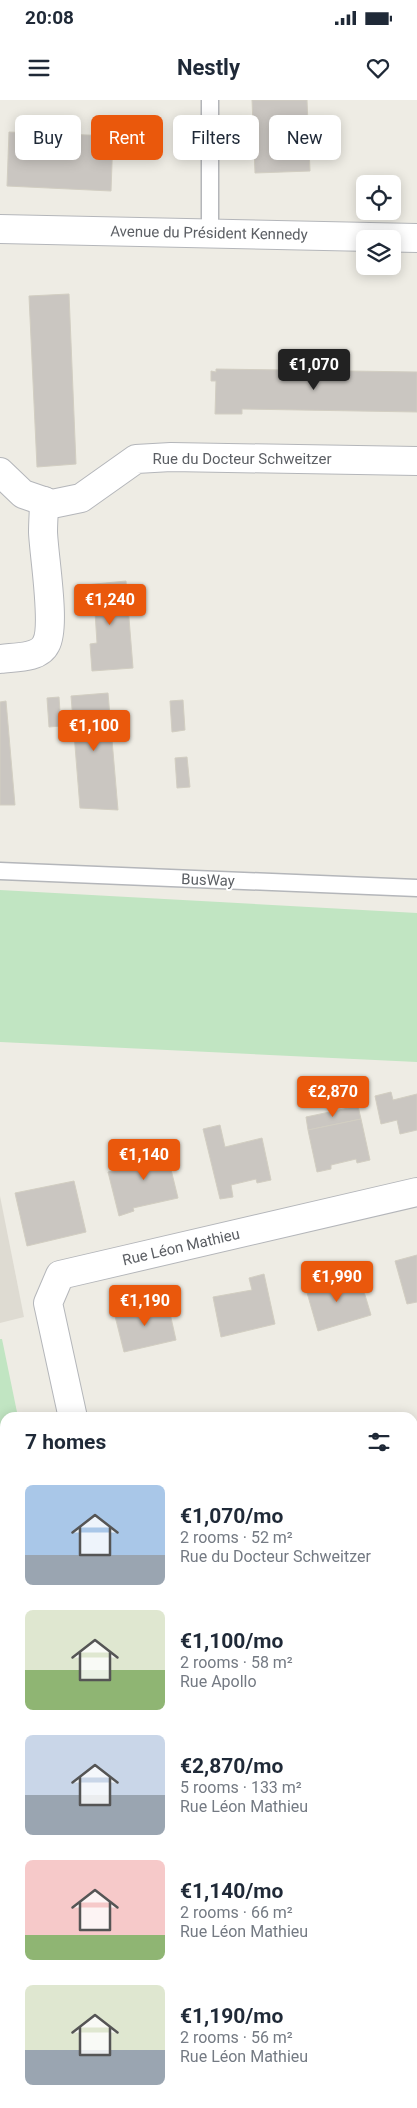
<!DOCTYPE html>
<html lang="en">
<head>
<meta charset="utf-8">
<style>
  :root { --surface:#fff; --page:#f2f2f3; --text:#1f2937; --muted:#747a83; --accent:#ea580c }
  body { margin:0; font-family:Roboto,sans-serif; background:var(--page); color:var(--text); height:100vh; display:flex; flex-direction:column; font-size:19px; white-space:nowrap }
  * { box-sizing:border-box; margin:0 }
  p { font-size:16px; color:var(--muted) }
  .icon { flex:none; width:28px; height:28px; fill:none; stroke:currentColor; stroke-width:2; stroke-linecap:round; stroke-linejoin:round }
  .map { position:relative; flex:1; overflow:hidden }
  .details { position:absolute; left:0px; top:1312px; width:418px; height:696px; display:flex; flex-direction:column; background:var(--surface); border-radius:15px 15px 0 0; box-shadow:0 2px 12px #0003 }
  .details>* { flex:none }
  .guide { position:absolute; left:15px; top:15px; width:388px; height:45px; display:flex; gap:10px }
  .tools { position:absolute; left:356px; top:75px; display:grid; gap:10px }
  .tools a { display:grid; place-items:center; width:45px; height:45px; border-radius:8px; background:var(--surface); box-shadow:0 2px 12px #0003; font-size:25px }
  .price { position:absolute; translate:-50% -42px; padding:0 11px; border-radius:5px; background:var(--accent); color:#fff; font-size:16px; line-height:32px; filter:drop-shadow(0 1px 2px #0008) }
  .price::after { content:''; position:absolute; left:50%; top:30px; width:15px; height:11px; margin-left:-8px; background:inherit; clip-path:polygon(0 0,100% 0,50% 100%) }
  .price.selected { background:#222; color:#fff }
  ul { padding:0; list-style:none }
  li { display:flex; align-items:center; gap:15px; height:125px; padding:0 25px }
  li span { display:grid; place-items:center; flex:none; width:140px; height:100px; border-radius:8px; color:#555 }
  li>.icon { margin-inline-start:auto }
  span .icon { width:60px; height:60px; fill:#fffc; stroke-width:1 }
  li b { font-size:21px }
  h2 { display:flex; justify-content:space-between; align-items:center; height:60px; padding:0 25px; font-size:21px }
  .tag { padding:0 18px; border-radius:8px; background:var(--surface); box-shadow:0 2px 12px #0003; font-size:18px; line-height:45px }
  .tag.selected { background:var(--accent); color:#fff }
  .status { display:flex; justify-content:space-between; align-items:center; height:35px; padding:0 25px; background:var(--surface); direction:ltr }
  .status svg { height:14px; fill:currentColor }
  header { display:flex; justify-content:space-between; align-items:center; height:65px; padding:0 25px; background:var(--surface); font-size:22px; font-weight:700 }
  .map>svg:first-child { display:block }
  .education { fill:#dedbd2 }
  .green { fill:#c1e5c2 }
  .building { fill:#cac6c1; stroke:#d2cec2 }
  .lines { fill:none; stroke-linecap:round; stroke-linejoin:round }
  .service-casing { stroke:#b4b6ba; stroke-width:19 }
  .minor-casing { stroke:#b4b6ba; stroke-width:30 }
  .service { stroke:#fff; stroke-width:16 }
  .minor { stroke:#fff; stroke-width:28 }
  .labels { text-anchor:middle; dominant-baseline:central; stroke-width:4; stroke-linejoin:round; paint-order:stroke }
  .street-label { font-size:15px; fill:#5c5f64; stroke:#fff }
</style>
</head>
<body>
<div class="status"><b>20:08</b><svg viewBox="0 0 49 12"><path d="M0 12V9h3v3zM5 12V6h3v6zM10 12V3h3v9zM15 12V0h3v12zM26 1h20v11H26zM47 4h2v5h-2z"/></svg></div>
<header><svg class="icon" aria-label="menu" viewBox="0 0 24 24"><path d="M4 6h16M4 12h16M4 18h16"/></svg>Nestly<svg class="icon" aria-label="heart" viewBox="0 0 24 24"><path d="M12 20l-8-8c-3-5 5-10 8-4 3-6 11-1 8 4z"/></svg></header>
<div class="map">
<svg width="417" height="2008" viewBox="0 0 417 2008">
  <rect width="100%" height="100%" fill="#eeece4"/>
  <path class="education" d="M 0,1096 L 24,1217 L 0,1223 Z"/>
  <g class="green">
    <path d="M 0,790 L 417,813 L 417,962 L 0,942 Z"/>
    <path d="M 0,1239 L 2,1239 L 18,1317 L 5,1318 L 5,1340 L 0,1341 Z"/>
    <path d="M 417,1646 L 417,2008 L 0,2008 L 0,1724 L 5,1723 L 5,2004 L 412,2004 L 412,1647 Z"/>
  </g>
  <g class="building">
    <path d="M 252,0 L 307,0 L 310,71 L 255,73 Z"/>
    <path d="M 9,32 L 113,36 L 111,91 L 7,86 Z"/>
    <path d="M 69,194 L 76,364 L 37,367 L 29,196 Z"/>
    <path d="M 216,269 L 417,272 L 417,312 L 242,309 L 242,314 L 215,314 L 216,281 L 211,281 L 211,271 L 216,272 Z"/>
    <path d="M 126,481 L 133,568 L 92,571 L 90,544 L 97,543 L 95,512 L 87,513 L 85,485 Z"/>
    <path d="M 108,593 L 118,710 L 80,708 L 71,596 Z"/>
    <path d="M 59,597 L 61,626 L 49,627 L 47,598 Z"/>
    <path d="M 183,600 L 185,630 L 172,632 L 170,601 Z"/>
    <path d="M 6,601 L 15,705 L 0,705 L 0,602 Z"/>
    <path d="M 187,657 L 190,687 L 177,688 L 175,658 Z"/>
    <path d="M 391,992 L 393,1000 L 417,994 L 417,1030 L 400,1034 L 397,1020 L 381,1024 L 375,996 Z"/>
    <path d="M 358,1006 L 361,1019 L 308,1030 L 306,1017 Z"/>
    <path d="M 361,1019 L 370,1060 L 357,1063 L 356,1059 L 331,1065 L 331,1069 L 317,1072 L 308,1030 Z"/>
    <path d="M 220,1025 L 225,1047 L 262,1038 L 271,1080 L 257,1083 L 256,1079 L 231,1085 L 233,1097 L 220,1099 L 203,1029 Z"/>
    <path d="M 165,1045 L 178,1098 L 133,1108 L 134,1111 L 119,1116 L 108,1072 L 136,1066 L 132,1052 Z"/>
    <path d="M 132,1052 L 136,1066 L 120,1070 L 117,1056 Z"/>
    <path d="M 74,1081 L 86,1132 L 27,1146 L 15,1093 Z"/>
    <path d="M 417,1155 L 417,1202 L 407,1204 L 395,1161 Z"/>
    <path d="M 264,1174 L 275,1224 L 221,1237 L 213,1197 L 252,1190 L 249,1178 Z"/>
    <path d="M 359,1175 L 371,1215 L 318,1231 L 304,1182 L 318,1179 L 322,1190 L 346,1182 L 345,1179 Z"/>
    <path d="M 167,1200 L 176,1240 L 124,1252 L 114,1212 L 130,1208 L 131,1212 L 154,1206 L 153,1203 Z"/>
    <path d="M 417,1407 L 417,1447 L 412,1408 Z"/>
    <path d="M 412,1480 L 416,1480 L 417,1483 L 417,1508 L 412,1508 Z"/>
    <path d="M 417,1574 L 417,1600 L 414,1601 L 412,1575 Z"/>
  </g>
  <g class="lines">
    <g class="service-casing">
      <g id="service">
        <path d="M 210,0 L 210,133"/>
        <path d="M 0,771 L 417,788"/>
        <path d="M 412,1621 L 417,1620"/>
        <path d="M 0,1705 L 5,1704"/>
      </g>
    </g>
    <g class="minor-casing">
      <g id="minor">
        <path d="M 0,129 L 417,138"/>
        <path d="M 0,372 L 23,394 L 52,404 L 81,398 L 136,359 L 171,357 L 417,361"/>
        <path d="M 0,559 C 14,557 39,559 46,544 C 56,526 44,457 43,432 C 43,422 44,412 44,401"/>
        <path d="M 73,1318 L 48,1203 L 60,1175 L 417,1092"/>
        <path d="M 412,1375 L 417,1374"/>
        <path d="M 0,1454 L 5,1453"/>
      </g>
    </g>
    <use href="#service" class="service"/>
    <use href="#minor" class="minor"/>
  </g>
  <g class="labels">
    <g class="street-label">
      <text transform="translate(209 133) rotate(1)">Avenue du Président Kennedy</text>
      <text x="242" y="359">Rue du Docteur Schweitzer</text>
      <text transform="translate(208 780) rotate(2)">BusWay</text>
      <text transform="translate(181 1147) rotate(-13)">Rue Léon Mathieu</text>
    </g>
  </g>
</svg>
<div class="tools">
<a><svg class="icon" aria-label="locate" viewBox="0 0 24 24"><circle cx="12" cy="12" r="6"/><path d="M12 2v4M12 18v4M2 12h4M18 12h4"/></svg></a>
<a><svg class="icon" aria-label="layers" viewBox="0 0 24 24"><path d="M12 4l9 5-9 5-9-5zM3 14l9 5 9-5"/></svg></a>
</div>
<b class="price selected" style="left:314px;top:291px">€1,070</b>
<b class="price" style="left:110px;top:526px">€1,240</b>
<b class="price" style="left:94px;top:652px">€1,100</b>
<b class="price" style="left:333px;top:1018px">€2,870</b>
<b class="price" style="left:144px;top:1081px">€1,140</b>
<b class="price" style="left:337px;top:1203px">€1,990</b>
<b class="price" style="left:145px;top:1227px">€1,190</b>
<div class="guide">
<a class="tag">Buy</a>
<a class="tag selected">Rent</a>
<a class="tag">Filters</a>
<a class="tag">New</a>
</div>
<section class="details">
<h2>7 homes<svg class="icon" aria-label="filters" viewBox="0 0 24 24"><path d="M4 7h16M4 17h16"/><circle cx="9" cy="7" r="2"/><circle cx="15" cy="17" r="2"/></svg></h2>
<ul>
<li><span style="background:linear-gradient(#a9c7e8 70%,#9aa5b1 0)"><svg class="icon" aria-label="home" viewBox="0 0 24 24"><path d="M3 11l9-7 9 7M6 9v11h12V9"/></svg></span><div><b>€1,070/mo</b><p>2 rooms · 52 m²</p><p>Rue du Docteur Schweitzer</p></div></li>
<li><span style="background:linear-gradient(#dfe7d0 60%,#8fb573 0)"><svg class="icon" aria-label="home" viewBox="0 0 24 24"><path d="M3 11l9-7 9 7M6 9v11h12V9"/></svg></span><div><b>€1,100/mo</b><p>2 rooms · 58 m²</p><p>Rue Apollo</p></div></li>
<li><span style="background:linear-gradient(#c9d6e8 60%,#9aa5b1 0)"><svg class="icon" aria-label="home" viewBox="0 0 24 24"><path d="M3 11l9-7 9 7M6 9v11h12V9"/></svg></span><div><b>€2,870/mo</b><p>5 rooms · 133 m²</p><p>Rue Léon Mathieu</p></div></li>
<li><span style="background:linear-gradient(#f6c9c9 75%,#8fb573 0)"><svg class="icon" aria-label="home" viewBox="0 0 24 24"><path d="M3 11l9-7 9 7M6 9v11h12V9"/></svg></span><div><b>€1,140/mo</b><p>2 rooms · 66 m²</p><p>Rue Léon Mathieu</p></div></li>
<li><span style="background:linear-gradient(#dfe7d0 65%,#9aa5b1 0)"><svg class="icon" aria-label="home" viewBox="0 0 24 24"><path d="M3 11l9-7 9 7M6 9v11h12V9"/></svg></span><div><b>€1,190/mo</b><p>2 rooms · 56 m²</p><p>Rue Léon Mathieu</p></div></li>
</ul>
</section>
</div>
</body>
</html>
